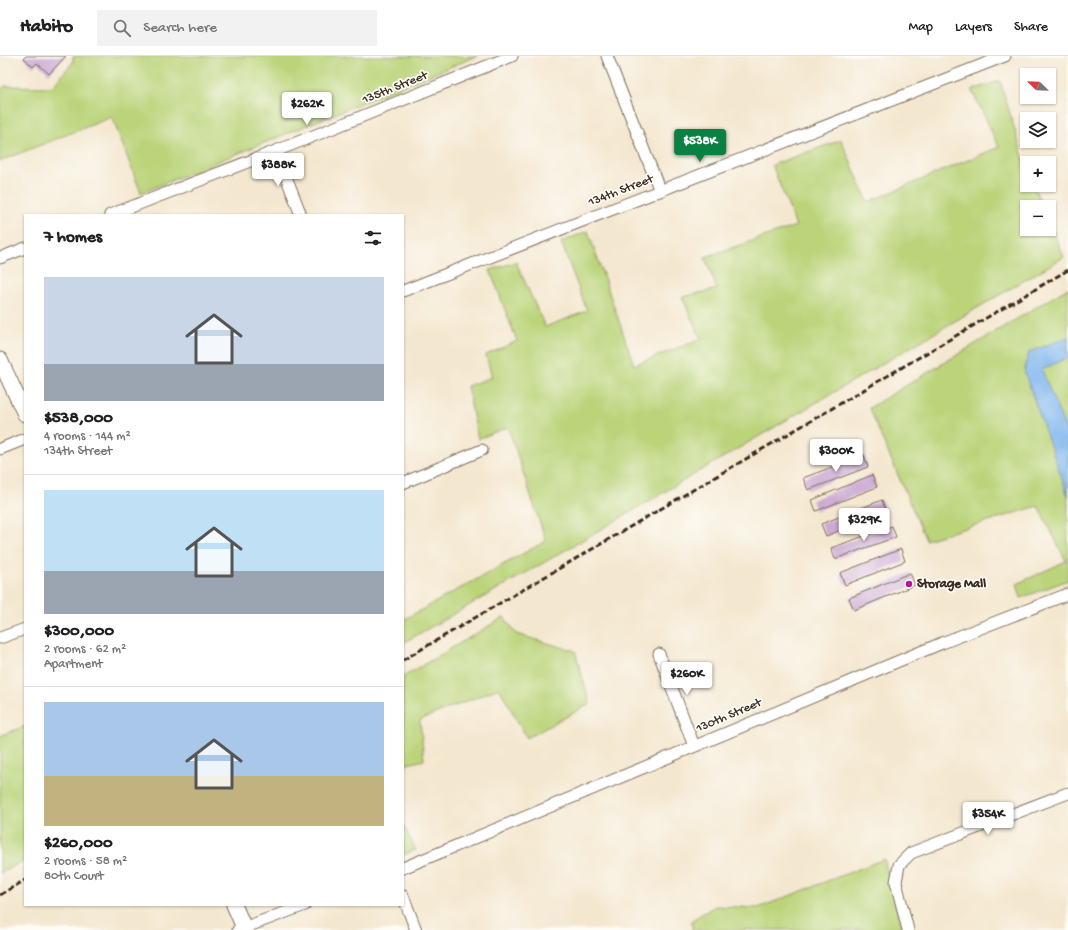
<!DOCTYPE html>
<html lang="en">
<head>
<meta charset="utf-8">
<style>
  :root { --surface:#fff; --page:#f2f2f2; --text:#202124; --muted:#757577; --line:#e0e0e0; --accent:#0b8043 }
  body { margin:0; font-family:"Gochi Hand",sans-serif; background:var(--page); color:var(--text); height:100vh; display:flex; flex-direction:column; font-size:15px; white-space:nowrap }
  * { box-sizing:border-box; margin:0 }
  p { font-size:13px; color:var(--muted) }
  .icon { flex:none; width:22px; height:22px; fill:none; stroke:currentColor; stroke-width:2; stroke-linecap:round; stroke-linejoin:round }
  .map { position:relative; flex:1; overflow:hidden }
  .drawer { position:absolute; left:24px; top:158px; width:380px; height:692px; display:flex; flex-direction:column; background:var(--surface); border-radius:0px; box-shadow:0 1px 3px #0004 }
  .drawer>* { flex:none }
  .needle { width:26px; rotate:293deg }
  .fabs { position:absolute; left:1020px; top:12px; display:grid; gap:8px }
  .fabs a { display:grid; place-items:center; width:36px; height:36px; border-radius:0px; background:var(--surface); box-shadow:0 1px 3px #0004; font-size:20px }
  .price { position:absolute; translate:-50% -34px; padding:0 9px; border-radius:4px; background:#fff; color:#222; font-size:13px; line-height:26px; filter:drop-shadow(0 1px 2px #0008) }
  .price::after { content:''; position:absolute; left:50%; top:24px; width:12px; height:9px; margin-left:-6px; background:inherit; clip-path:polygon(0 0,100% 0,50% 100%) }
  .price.active { background:var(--accent); color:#fff }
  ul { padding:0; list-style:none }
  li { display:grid; align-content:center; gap:8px; height:212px; padding:0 20px }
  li+li { border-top:1px solid var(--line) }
  li span { display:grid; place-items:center; height:124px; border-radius:0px; color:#555 }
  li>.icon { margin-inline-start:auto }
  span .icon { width:72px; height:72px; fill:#fffc; stroke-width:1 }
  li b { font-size:17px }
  h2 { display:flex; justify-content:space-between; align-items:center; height:48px; padding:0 20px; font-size:17px }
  header { display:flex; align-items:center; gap:24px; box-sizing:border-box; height:56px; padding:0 20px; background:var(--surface); border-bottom:1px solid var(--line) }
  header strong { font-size:19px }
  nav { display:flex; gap:22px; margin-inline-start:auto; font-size:14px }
  .search { width:280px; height:36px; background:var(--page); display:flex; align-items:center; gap:10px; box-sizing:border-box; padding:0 14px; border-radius:0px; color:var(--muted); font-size:15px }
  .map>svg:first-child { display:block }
  .green { fill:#bbd47a; stroke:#7b7f4c }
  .water { fill:#7fb5ee; stroke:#5d7086 }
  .building { fill:#ccaad4 }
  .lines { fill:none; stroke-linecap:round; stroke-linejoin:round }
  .minor-casing { stroke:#7c6c5c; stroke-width:13 }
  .secondary-casing { stroke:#7c6c5c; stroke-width:17 }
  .minor { stroke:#fff; stroke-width:11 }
  .secondary { stroke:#fff; stroke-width:15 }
  .rail { stroke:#3b2a1e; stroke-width:3; stroke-dasharray:6 3; stroke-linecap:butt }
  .poi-dot { fill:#b5179e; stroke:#fdfcf7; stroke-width:1.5 }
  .labels { text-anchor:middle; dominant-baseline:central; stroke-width:3.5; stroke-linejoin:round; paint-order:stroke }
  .street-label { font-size:13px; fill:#3b2a1e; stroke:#fdfcf7 }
  .poi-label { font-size:13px; font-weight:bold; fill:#3b2a1e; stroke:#fdfcf7; text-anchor:start }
</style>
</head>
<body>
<header>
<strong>Habito</strong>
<div class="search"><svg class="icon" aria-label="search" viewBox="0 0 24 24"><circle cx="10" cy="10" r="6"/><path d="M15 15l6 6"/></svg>Search here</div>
<nav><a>Map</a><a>Layers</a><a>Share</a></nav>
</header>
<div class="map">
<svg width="1068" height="874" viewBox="0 0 1068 874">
  <rect width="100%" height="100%" fill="#fdfcf7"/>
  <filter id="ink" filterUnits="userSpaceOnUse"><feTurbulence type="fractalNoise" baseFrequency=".025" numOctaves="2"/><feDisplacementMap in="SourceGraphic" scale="8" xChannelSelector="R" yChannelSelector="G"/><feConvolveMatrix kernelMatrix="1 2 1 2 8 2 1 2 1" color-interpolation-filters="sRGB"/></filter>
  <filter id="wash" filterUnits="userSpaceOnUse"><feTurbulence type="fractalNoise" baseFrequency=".012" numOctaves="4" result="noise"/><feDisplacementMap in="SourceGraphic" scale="16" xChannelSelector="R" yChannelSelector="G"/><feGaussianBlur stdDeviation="0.9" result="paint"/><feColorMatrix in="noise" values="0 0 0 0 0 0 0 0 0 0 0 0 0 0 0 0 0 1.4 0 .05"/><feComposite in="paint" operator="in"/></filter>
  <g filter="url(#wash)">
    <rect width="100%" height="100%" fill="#f4e7cf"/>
    <g class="green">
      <path d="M 73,0 L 477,0 L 141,137 L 112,61 L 0,105 L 0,34 L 5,30 L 52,31 L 73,6 Z"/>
      <path d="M 1000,25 L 1027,114 L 1027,129 L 1033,129 L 1043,151 L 1027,151 L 1027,173 L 1049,173 L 1049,165 L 1064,201 L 552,502 L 403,587 L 403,564 L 546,485 L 508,371 L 478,383 L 467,330 L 492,321 L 486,299 L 517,285 L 490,214 L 516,206 L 545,271 L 587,255 L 561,186 L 588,175 L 634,309 L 701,283 L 682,241 L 717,233 L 705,201 L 796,170 L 772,109 L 841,84 L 868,146 L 999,91 L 972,34 Z"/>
      <path d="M 1068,232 L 1068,524 L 1021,542 L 1017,528 L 1066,505 L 1038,450 L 926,484 L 869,352 Z"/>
      <path d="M 504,561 L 516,578 L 575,595 L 590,648 L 527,682 L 499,632 L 420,664 L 424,704 L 403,709 L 403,621 Z"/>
      <path d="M 25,670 L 25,804 L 0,817 L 0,680 Z"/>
      <path d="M 403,769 L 416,794 L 403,799 Z"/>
      <path d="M 884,803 L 903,874 L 692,874 L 692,864 L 715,850 L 758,852 Z"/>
    </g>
    <path class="water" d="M 1068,281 L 1068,301 L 1042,314 L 1068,379 L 1068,440 L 1024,315 L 1029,296 Z"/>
    <g id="blocks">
      <g class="building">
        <path d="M 26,0 L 66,0 L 49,18 L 37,7 L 33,11 L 24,2 Z"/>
        <path d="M 864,399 L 868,411 L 808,434 L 803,422 Z"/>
        <path d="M 872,419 L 877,431 L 816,455 L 812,444 Z"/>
        <path d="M 882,444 L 886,456 L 826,480 L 821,468 Z"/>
        <path d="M 892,470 L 896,481 L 835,503 L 831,492 Z"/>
        <path d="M 901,493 L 905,505 L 845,529 L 840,517 Z"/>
        <path d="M 910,517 L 915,529 L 854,554 L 849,542 Z"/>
      </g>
    </g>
  </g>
  <g filter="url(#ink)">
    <use href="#blocks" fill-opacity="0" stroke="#7c6c5c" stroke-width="1"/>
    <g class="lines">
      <g class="minor-casing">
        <g id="minor">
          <path d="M 607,0 L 660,135"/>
          <path d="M 276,95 L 301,159"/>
          <path d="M 110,159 L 276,95 L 512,0"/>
          <path d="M 0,202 L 25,192"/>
          <path d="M 403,235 L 1005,0"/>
          <path d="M 0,393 L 25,383"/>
          <path d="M 403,427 L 482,394"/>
          <path d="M 0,582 L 25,573"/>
          <path d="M 659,598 L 694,690"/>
          <path d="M 403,812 L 942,587 L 1068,538"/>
          <path d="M 403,840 L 416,874"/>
          <path d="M 238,874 L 305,849"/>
          <path d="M 908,874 L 896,826 L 899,809 L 911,797 L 1068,737"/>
        </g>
      </g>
      <g class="secondary-casing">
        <g id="secondary">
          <path d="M 0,304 L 25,358"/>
          <path d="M 234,849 L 245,874"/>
        </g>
      </g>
      <use href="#minor" class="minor"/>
      <use href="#secondary" class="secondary"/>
      <g class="rail">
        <path d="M 403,604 L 1068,214"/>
        <path d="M 0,839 L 25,824"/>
      </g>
    </g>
  </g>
  <circle class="poi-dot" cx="909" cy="528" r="4"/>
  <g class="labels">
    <g class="street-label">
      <text transform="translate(395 32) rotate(-22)">135th Street</text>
      <text transform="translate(621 135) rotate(-21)">134th Street</text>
      <text transform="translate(729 660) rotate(-23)">130th Street</text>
    </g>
    <g class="poi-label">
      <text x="917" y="528">Storage Mall</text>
    </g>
  </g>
</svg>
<div class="fabs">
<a><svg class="needle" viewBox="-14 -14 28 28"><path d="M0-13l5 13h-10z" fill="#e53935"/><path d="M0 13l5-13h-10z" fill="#757577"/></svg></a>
<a><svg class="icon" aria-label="layers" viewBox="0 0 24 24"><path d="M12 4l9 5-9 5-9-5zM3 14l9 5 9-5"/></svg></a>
<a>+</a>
<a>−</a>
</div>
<b class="price" style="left:307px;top:70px">$262K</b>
<b class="price active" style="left:700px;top:107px">$538K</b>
<b class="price" style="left:278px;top:131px">$388K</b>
<b class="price" style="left:836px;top:417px">$300K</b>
<b class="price" style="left:864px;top:486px">$329K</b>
<b class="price" style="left:687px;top:640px">$260K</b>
<b class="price" style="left:988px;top:780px">$354K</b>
<section class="drawer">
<h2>7 homes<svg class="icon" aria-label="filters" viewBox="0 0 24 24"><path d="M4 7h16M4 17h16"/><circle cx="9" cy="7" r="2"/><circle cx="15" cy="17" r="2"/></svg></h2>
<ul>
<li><span style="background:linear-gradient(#c9d6e8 70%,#9aa5b1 0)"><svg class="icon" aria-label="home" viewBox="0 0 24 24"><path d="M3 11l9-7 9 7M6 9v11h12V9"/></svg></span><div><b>$538,000</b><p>4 rooms · 144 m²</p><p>134th Street</p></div></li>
<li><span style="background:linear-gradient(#bfe0f5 65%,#9aa5b1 0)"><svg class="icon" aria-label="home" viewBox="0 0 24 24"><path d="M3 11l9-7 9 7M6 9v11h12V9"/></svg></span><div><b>$300,000</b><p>2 rooms · 62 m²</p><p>Apartment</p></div></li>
<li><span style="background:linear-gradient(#a9c7e8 60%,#c2b280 0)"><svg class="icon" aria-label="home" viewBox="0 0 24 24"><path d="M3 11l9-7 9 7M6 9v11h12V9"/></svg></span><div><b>$260,000</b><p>2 rooms · 58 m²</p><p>80th Court</p></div></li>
</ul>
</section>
</div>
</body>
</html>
